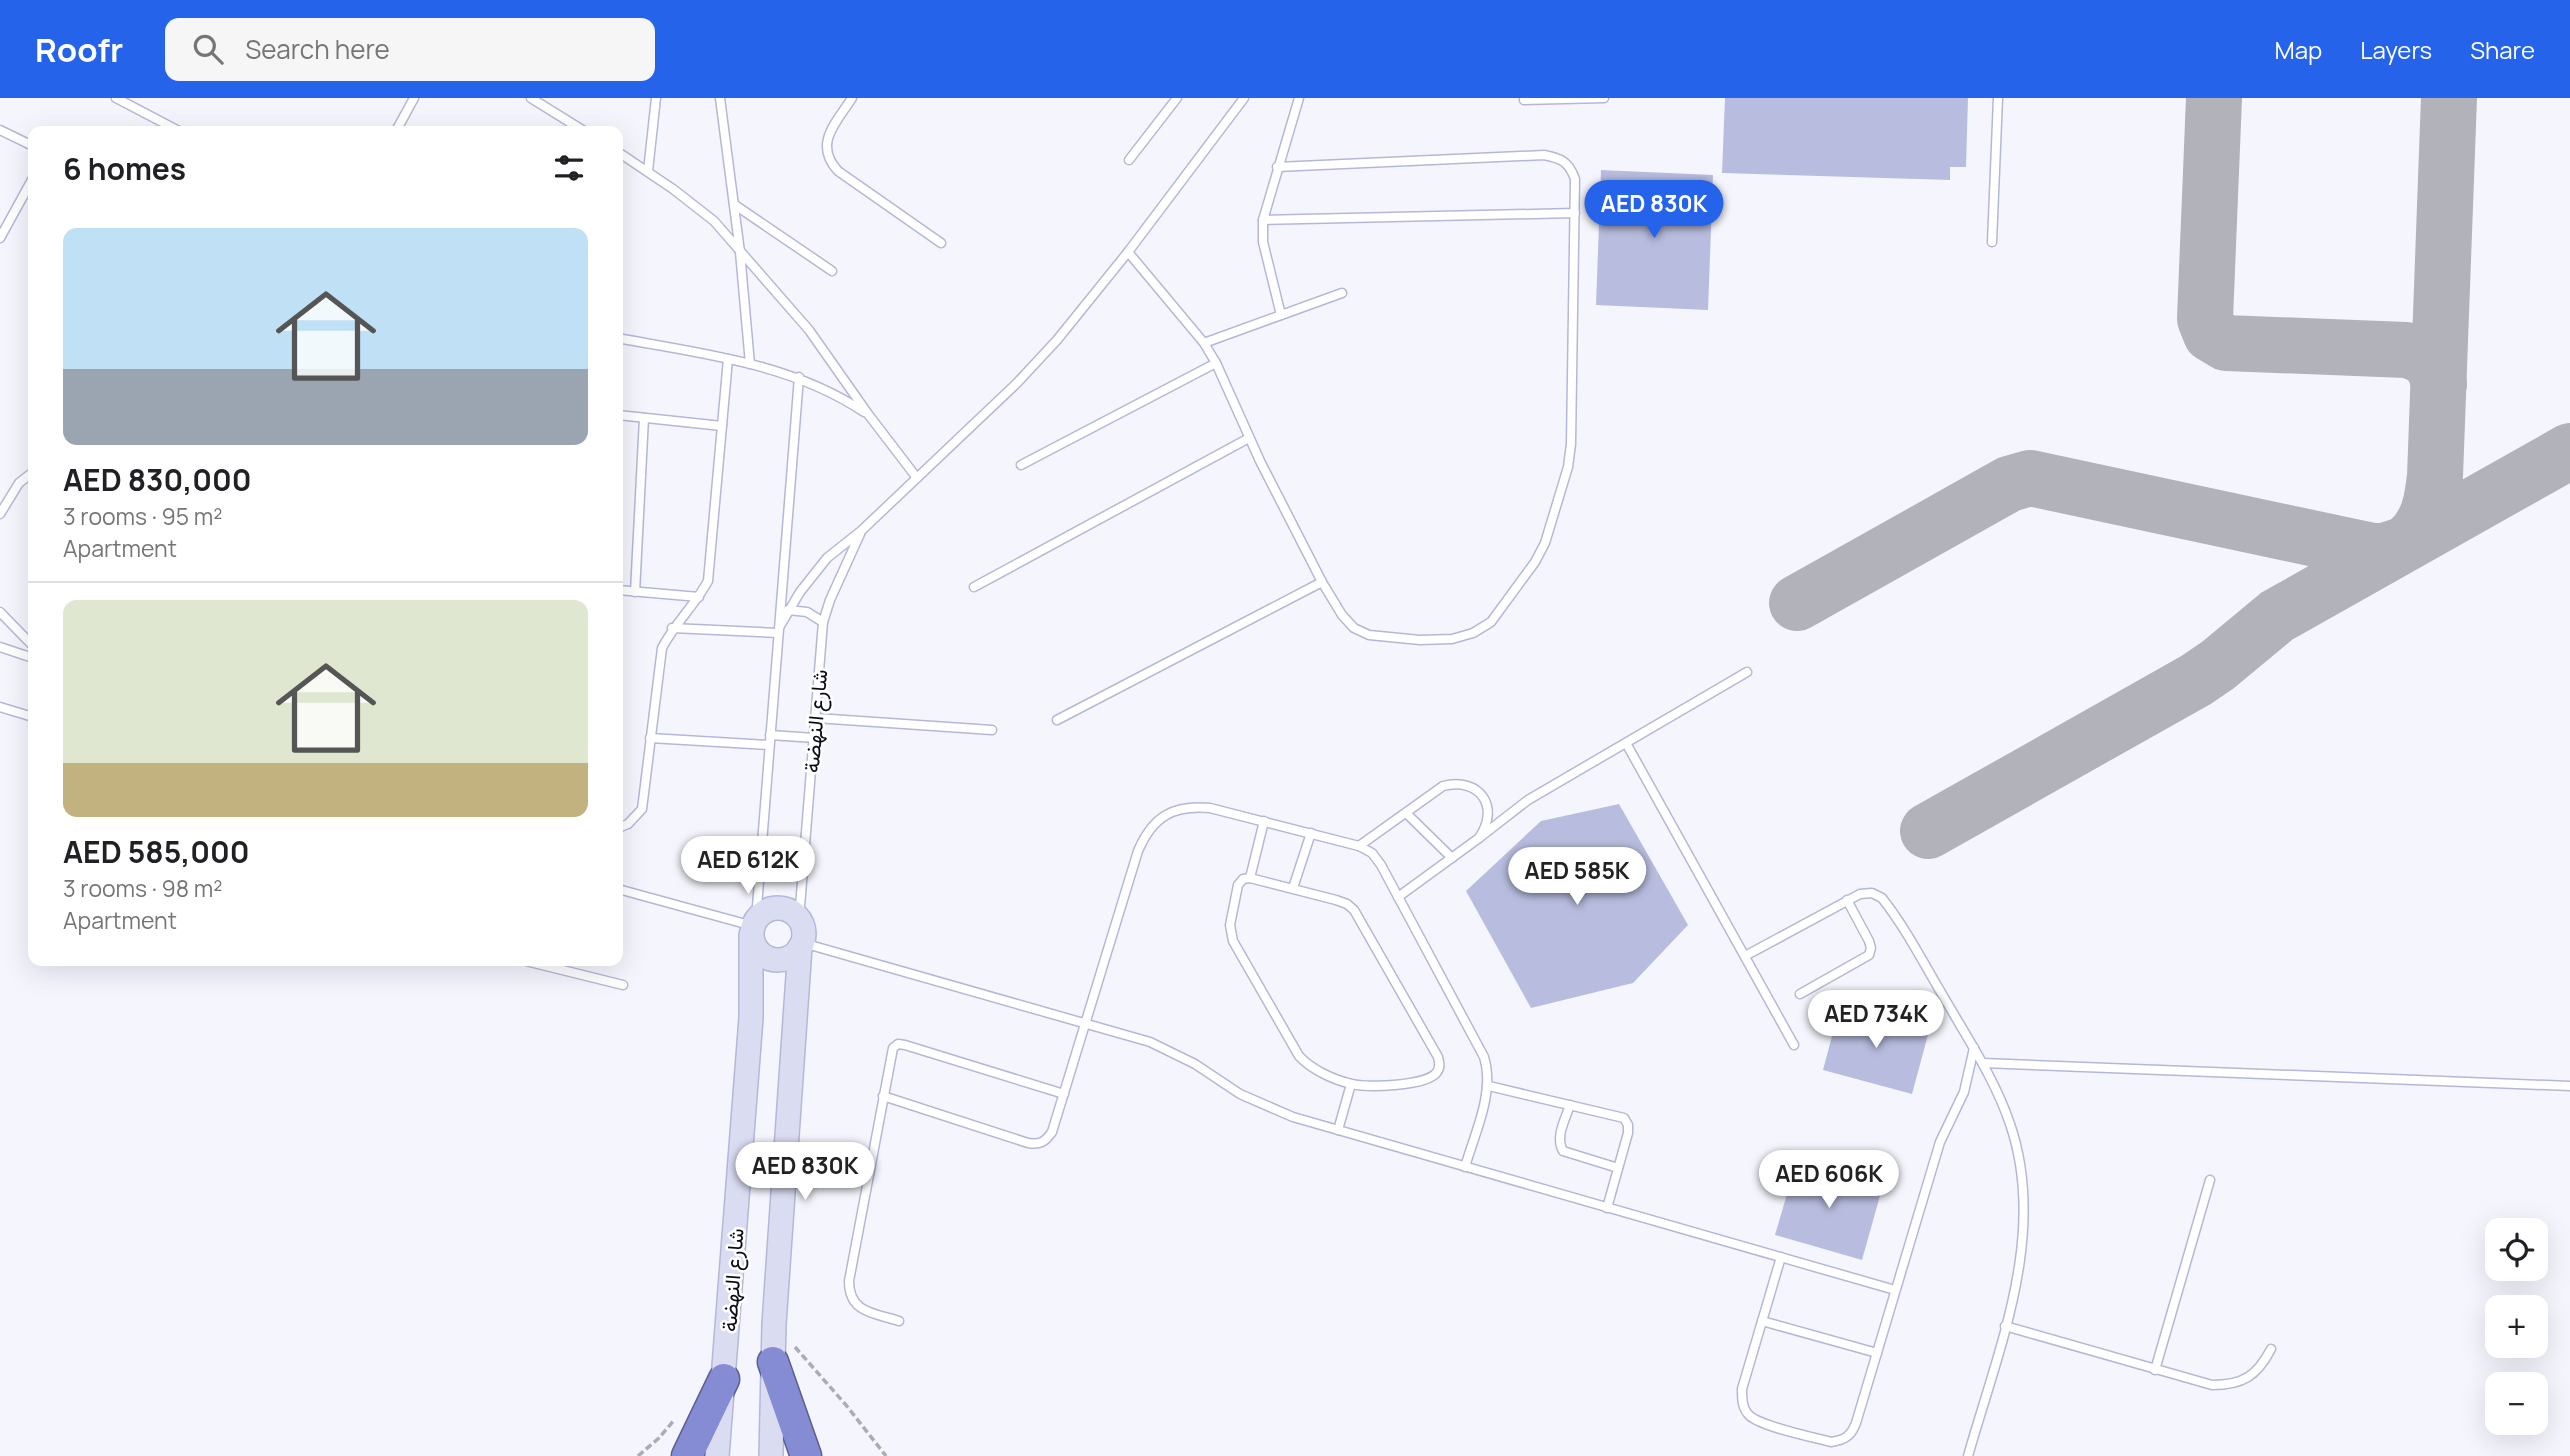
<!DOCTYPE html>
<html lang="en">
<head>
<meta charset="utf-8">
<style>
  :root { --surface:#fff; --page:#f6f6f6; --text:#202124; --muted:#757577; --line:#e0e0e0; --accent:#2563eb }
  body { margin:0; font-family:Manrope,Vazirmatn,sans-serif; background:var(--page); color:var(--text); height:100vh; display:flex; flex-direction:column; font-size:26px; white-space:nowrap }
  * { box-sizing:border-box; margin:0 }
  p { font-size:23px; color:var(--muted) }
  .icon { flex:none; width:38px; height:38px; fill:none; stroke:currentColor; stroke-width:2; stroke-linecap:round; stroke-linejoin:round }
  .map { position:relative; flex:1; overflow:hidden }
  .details { position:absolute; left:28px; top:28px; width:595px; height:840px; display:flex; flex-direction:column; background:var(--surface); border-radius:14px; box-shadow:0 7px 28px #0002 }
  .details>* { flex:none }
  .tools { position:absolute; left:2485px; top:1120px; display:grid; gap:14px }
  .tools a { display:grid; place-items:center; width:63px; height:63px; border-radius:14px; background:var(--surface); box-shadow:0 7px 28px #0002; font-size:35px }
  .price { position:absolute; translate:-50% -60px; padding:0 16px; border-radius:24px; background:#fff; color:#222; font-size:23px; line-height:46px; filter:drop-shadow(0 2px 4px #0008) }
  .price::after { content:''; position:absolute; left:50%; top:42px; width:21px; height:16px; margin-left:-10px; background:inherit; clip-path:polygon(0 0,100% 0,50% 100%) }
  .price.selected { background:var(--accent); color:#fff }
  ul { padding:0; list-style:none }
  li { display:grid; align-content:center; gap:14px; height:371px; padding:0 35px }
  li+li { border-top:2px solid var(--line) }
  li span { display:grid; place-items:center; height:217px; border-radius:14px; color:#555 }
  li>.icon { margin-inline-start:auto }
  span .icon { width:126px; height:126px; fill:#fffc; stroke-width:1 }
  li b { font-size:30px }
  h2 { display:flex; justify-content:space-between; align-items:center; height:84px; padding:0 35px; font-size:30px }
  header { display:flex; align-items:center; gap:42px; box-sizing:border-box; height:98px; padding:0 35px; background:var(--accent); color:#fff }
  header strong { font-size:33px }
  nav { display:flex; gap:38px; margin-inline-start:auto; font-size:24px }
  .search { width:490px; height:63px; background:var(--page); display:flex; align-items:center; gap:18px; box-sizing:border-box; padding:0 24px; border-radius:14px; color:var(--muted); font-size:26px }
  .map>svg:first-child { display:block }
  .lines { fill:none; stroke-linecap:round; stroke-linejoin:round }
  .taxiway { stroke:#b1b2ba; stroke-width:56 }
  .building { fill:#b8bddf }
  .lane-casing { stroke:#b3b8d9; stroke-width:11 }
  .secondary-casing { stroke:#b3b8d9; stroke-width:26 }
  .highway-casing { stroke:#5a5f92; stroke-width:33 }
  .path { stroke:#abacb4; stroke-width:3.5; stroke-dasharray:7 3.5; stroke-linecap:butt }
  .lane { stroke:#fff; stroke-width:8 }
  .secondary { stroke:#dadcf2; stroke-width:23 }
  .highway { stroke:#858cd4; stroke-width:30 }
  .labels { text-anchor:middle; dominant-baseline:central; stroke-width:5; stroke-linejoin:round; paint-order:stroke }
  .street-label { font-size:21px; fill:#0a0b16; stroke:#fff }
</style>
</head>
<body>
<header>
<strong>Roofr</strong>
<div class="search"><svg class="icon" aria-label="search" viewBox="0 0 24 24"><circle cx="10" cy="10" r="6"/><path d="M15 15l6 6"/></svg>Search here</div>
<nav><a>Map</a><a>Layers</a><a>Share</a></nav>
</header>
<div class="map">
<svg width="2570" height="1358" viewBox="0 0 2570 1358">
  <rect width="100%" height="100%" fill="#f5f6fd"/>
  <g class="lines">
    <g class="taxiway">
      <path d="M 2214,0 L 2205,221 L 2211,236 L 2226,245 L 2406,252 C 2427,257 2434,265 2439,286"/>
      <path d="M 2409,443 C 2429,425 2432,404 2435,378 L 2449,0"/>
      <path d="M 1797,505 L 2009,386 L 2030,380 L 2372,453 L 2384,453 L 2400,448"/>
      <path d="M 1928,733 L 2196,582 L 2218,567 L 2277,518 L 2570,353"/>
    </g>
  </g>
  <g class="building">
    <path d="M 1725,0 L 1968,0 L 1966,69 L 1950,69 L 1950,82 L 1722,75 Z"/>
    <path d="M 1601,72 L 1713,77 L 1708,212 L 1596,207 Z"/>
    <path d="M 1619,706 L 1688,827 L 1633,885 L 1531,910 L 1466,793 L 1541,723 Z"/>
    <path d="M 1840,908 L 1929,933 L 1912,996 L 1823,972 Z"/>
    <path d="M 1797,1062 L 1883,1087 L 1862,1162 L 1775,1137 Z"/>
  </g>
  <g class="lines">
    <g class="lane-casing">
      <g id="lane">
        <path d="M 116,0 L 179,33"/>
        <path d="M 531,0 L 584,33"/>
        <path d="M 720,0 L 740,154 L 750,266"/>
        <path d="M 852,0 C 836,25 813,46 838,73 L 941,145"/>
        <path d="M 1524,2 L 1604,0"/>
        <path d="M 0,32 L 33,48"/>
        <path d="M 396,33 L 414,0"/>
        <path d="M 618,54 L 673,91 L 714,123 L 809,232 L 868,316 L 917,380"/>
        <path d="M 1129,62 L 1177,0"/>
        <path d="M 648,73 L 656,0"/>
        <path d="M 735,107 L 832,173"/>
        <path d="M 1263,122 L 1575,115"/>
        <path d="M 0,140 L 33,80"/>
        <path d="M 1992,144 L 1998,0"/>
        <path d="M 1128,154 L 1204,245 L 1216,265 L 1260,363 L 1322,484 L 1342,517 L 1354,530 L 1369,537 L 1420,542 L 1452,541 L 1473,535 L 1491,524 L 1535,464 L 1545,445 L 1568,369 L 1571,346 L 1575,81 C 1569,64 1561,60 1544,57 L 1277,69"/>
        <path d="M 1281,217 L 1263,144 L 1263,122 L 1299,0"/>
        <path d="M 618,240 C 702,256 791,265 864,314"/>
        <path d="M 1204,245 L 1342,195"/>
        <path d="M 618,317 L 722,328"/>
        <path d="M 1021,367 L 1216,265"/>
        <path d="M 0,416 L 19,385 L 33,374"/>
        <path d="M 974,489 L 1249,340"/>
        <path d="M 618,492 L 699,499"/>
        <path d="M 635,494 L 644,320"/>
        <path d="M 788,512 L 807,514 L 823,524"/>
        <path d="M 0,514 L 33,548"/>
        <path d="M 780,528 L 800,494 L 827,460 L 861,433 L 1016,286 L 1057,242 L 1128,154 L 1244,0"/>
        <path d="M 672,530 L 778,535"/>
        <path d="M 0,549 L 33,560"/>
        <path d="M 0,609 L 33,619"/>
        <path d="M 816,620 L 992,632"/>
        <path d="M 1057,622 L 1322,484"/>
        <path d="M 770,637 L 815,640"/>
        <path d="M 650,640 L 769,647"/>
        <path d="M 1626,645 L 1794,947"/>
        <path d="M 1406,715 L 1452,760"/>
        <path d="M 618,730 L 628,726 L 642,711 L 662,550 C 675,525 695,507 708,483 L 728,261"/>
        <path d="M 1479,740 L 1528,702 L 1747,574"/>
        <path d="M 1359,748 L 1443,688 C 1479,679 1501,708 1479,740 L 1398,799"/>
        <path d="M 1250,780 L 1336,802 L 1347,806 L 1354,812 L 1438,959 C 1439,964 1441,969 1437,974 C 1428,988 1368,990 1352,986 C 1334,982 1312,972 1299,958 L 1233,843 L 1230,827 L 1238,787 L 1243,781 Z"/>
        <path d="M 1250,780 L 1264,723"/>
        <path d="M 1293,790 L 1311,735"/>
        <path d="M 618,791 L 753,828"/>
        <path d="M 756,821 L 799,279"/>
        <path d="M 799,821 L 823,524 L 830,502 L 860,436"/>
        <path d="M 803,845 L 1150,944 L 1195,966 L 1240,996 L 1293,1019 L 1895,1192"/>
        <path d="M 1745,858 L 1860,796 L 1872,795 L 1882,800 C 1908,833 1927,872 1949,908 C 1971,946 1996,984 2010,1026 C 2048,1136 1998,1252 1968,1358"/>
        <path d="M 526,863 L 623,887"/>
        <path d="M 1800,896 L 1869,857 L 1871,850 L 1869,843 L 1847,802"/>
        <path d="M 1983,965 L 2570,988"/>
        <path d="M 1489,988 L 1624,1020 L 1628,1027 L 1628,1035 L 1607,1110"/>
        <path d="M 883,998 L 1028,1045 C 1040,1047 1045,1044 1052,1034 L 1138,753 C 1153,718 1173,707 1210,710 L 1359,748 L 1372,755 L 1381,767 L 1484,959 C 1495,995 1475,1034 1465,1069"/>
        <path d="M 1570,1007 C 1565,1022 1555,1039 1563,1053 L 1618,1070"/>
        <path d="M 1338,1032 L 1351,986"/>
        <path d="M 1781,1159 L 1742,1291 C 1742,1301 1742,1311 1750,1318 C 1763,1329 1812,1339 1831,1344 C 1845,1342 1851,1338 1856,1325 L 1940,1044 L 1964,994 L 1974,950"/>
        <path d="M 899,1223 C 874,1215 849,1215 849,1183 L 893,950 L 898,946 L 905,947 L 1064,996"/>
        <path d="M 1762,1223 L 1877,1255"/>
        <path d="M 2005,1228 L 2212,1287 C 2243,1287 2257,1278 2271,1251"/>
        <path d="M 2155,1272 L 2210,1082"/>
      </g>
    </g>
    <g class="secondary-casing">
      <g id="secondary">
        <circle cx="778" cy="836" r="26"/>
        <path d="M 717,1358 L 751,920 L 751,837"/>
        <path d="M 771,1358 L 774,1226 L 800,849"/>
      </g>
    </g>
    <g class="highway-casing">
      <g id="highway">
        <path d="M 773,1264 L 806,1358"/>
        <path d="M 687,1358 L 724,1281"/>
      </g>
    </g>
    <g class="path">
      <path d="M 795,1249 L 846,1307 L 886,1358"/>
      <path d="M 638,1358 L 659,1340 L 675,1321"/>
    </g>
    <use href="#lane" class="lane"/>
    <use href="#secondary" class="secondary"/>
    <use href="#highway" class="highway"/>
  </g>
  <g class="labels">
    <g class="street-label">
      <text transform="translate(815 623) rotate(-85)">شارع النهضة</text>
      <text transform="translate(732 1182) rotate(-86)">شارع النهضة</text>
    </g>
  </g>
</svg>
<div class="tools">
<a><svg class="icon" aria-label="locate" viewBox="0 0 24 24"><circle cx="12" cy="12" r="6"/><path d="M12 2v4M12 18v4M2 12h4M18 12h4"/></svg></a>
<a>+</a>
<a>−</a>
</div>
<b class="price selected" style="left:1654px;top:142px">AED 830K</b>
<b class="price" style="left:748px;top:798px">AED 612K</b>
<b class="price" style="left:1577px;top:809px">AED 585K</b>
<b class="price" style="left:1876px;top:952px">AED 734K</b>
<b class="price" style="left:805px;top:1104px">AED 830K</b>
<b class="price" style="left:1829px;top:1112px">AED 606K</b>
<section class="details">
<h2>6 homes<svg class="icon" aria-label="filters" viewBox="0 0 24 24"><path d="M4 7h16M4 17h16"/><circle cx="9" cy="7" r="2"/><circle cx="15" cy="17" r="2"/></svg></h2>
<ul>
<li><span style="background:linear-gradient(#bfe0f5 65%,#9aa5b1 0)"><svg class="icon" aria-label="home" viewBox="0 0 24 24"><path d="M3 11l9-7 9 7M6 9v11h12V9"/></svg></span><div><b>AED 830,000</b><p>3 rooms · 95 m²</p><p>Apartment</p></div></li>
<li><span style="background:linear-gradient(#dfe7d0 75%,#c2b280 0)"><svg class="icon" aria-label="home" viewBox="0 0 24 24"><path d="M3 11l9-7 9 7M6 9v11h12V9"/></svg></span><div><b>AED 585,000</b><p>3 rooms · 98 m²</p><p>Apartment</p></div></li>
</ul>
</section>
</div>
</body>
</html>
